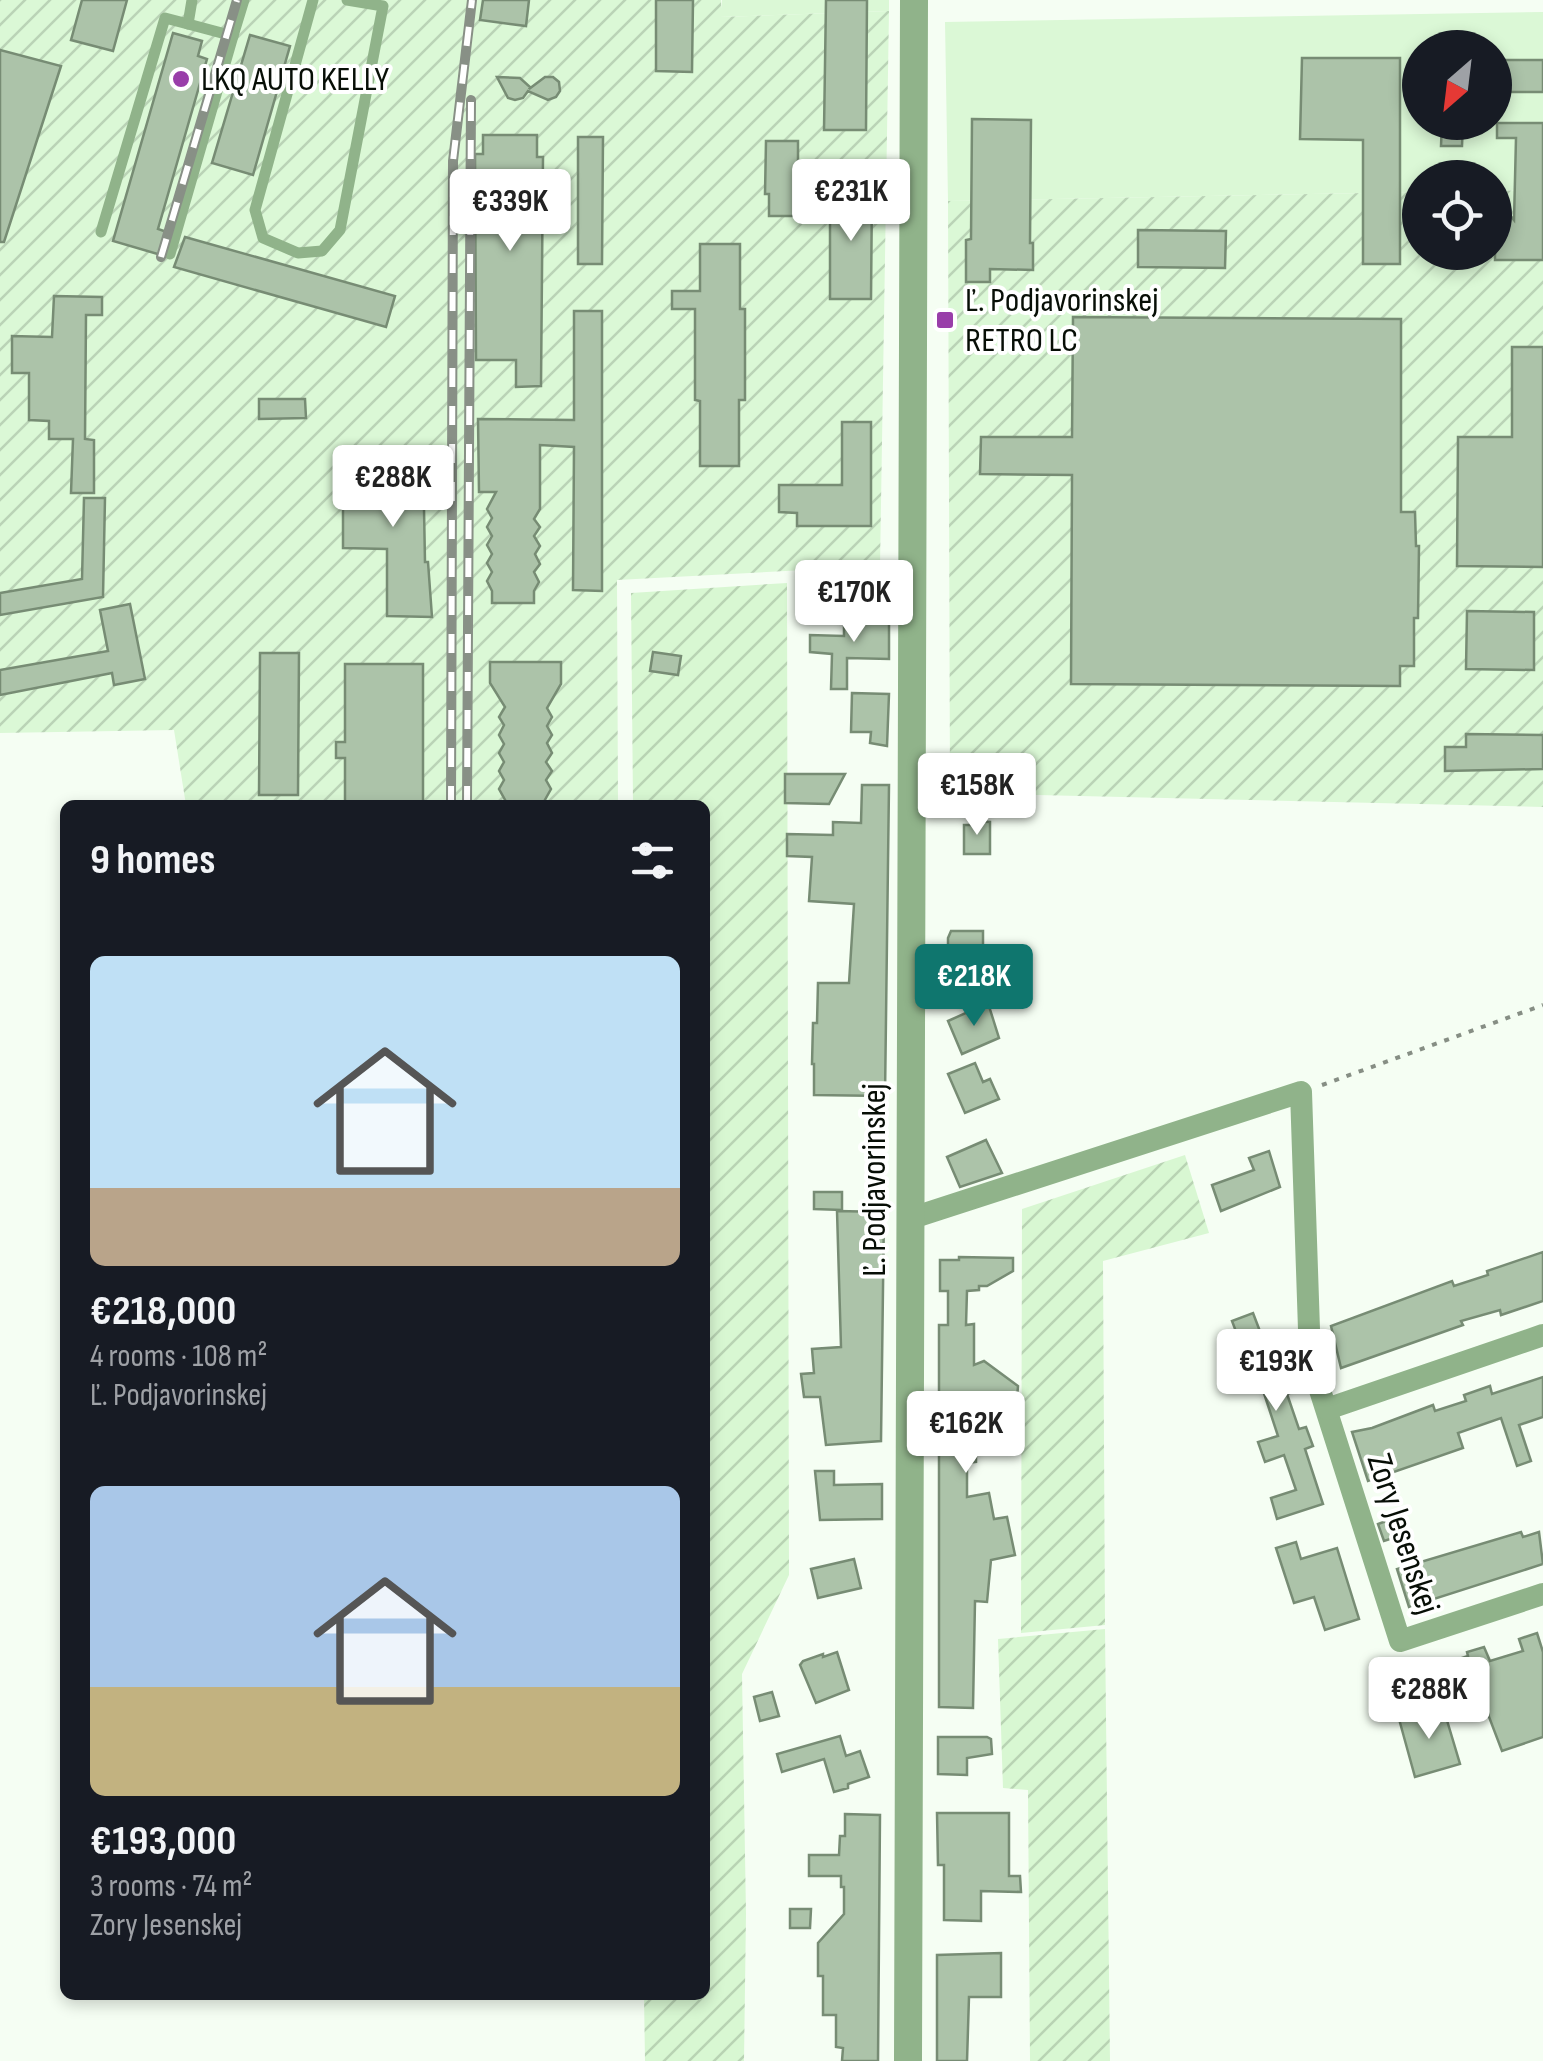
<!DOCTYPE html>
<html lang="en">
<head>
<meta charset="utf-8">
<style>
  :root { --surface:#171b24; --page:#242831; --text:#f1f3f6; --muted:#9ea1a6; --accent:#0f766e }
  body { margin:0; font-family:"Sofia Sans Condensed",sans-serif; background:var(--page); color:var(--text); height:100vh; display:flex; flex-direction:column; font-size:38px; white-space:nowrap }
  * { box-sizing:border-box; margin:0 }
  p { font-size:32px; color:var(--muted) }
  .icon { flex:none; width:55px; height:55px; fill:none; stroke:currentColor; stroke-width:2; stroke-linecap:round; stroke-linejoin:round }
  .map { position:relative; flex:1; overflow:hidden }
  .drawer { position:absolute; left:60px; top:800px; width:650px; height:1200px; display:flex; flex-direction:column; background:var(--surface); border-radius:15px; box-shadow:0 5px 15px #0003 }
  .drawer>* { flex:none }
  .needle { width:65px; rotate:208deg }
  .buttons { position:absolute; left:1402px; top:30px; display:grid; gap:20px }
  .buttons a { display:grid; place-items:center; width:110px; height:110px; border-radius:50%; background:var(--surface); box-shadow:0 5px 15px #0003; font-size:50px }
  .price { position:absolute; translate:-50% -85px; padding:0 22px; border-radius:10px; background:#fff; color:#222; font-size:32px; line-height:65px; filter:drop-shadow(0 2px 5px #0008) }
  .price::after { content:''; position:absolute; left:50%; top:60px; width:30px; height:22px; margin-left:-15px; background:inherit; clip-path:polygon(0 0,100% 0,50% 100%) }
  .price.active { background:var(--accent); color:#fff }
  ul { padding:0; list-style:none }
  li { display:grid; align-content:center; gap:20px; height:530px; padding:0 30px }
  li span { display:grid; place-items:center; height:310px; border-radius:15px; color:#555 }
  li>.icon { margin-inline-start:auto }
  span .icon { width:180px; height:180px; fill:#fffc; stroke-width:1 }
  li b { font-size:42px }
  h2 { display:flex; justify-content:space-between; align-items:center; height:120px; padding:0 30px; font-size:42px }
  .map>svg:first-child { display:block }
  .built { fill:#dbf8d6; fill-rule:evenodd }
  .industrial { fill:url(#industrial-furrows) }
  .garden { fill:url(#garden-furrows) }
  .building { fill:#acc3a9; stroke:#778c74; stroke-width:2.5 }
  .lines { fill:none; stroke-linecap:round; stroke-linejoin:round }
  .path { stroke:#868e84; stroke-width:4; stroke-dasharray:5 8; stroke-linecap:butt }
  .service { stroke:#90b38a; stroke-width:11 }
  .minor { stroke:#90b38a; stroke-width:22 }
  .tertiary { stroke:#90b38a; stroke-width:28 }
  .rail-casing { stroke:#889086; stroke-width:10 }
  .rail { stroke:#fff; stroke-width:6; stroke-dasharray:19; stroke-linecap:butt }
  .poi-dot { fill:#993ea9; stroke:#fff; stroke-width:4 }
  .labels { text-anchor:middle; dominant-baseline:central; stroke-width:8; stroke-linejoin:round; paint-order:stroke }
  .poi-label { font-size:35px; fill:#070e06; stroke:#fff; text-anchor:start }
  .street-label { font-size:35px; fill:#070e06; stroke:#fff }
</style>
</head>
<body>
<div class="map">
<svg width="1543" height="2061" viewBox="0 0 1543 2061">
  <defs>
    <pattern id="industrial-furrows" width="10" height="10" patternUnits="userSpaceOnUse" patternTransform="scale(2.5)"><rect width="10" height="10" fill="#dbf8d6"/><path d="M-1 1l2-2M0 10L10 0M9 11l2-2" fill="none" stroke="#bad3b6"/></pattern>
    <pattern id="garden-furrows" width="10" height="10" patternUnits="userSpaceOnUse" patternTransform="scale(2.5)"><rect width="10" height="10" fill="#d8f7d2"/><path d="M-1 1l2-2M0 10L10 0M9 11l2-2" fill="none" stroke="#b8d3b3"/></pattern>
  </defs>
  <rect width="100%" height="100%" fill="#f5fef3"/>
  <g class="built">
    <path d="M 722,0 L 889,0 L 889,11 L 720,17 Z"/>
    <path d="M 1543,12 L 1543,190 L 1495,191 L 1495,178 L 1420,178 L 1420,192 L 948,201 L 945,22 ZM 1420,48 L 1495,48 L 1495,122 L 1420,122 Z"/>
  </g>
  <g class="industrial">
    <path d="M 0,0 L 721,0 L 721,17 L 889,11 L 880,566 L 617,580 L 618,805 L 186,805 L 174,730 L 0,733 Z"/>
    <path d="M 1543,190 L 1543,807 L 950,793 L 948,201 L 1420,192 L 1420,252 L 1495,252 L 1495,191 Z"/>
  </g>
  <g class="garden">
    <path d="M 787,583 L 789,1575 L 742,1674 L 746,1914 L 744,2061 L 645,2061 L 644,1995 L 705,1995 L 705,805 L 633,805 L 631,593 Z"/>
    <path d="M 1185,1155 L 1209,1233 L 1103,1261 L 1105,1625 L 1021,1633 L 1022,1209 Z"/>
    <path d="M 1105,1629 L 1110,2061 L 1030,2061 L 1028,1790 L 1003,1788 L 998,1639 Z"/>
  </g>
  <g class="building">
    <path d="M 82,0 L 127,0 L 113,51 L 71,40 Z"/>
    <path d="M 483,0 L 529,0 L 526,26 L 480,20 Z"/>
    <path d="M 656,0 L 693,0 L 692,72 L 656,71 Z"/>
    <path d="M 826,0 L 867,0 L 866,130 L 824,130 Z"/>
    <path d="M 173,33 L 202,41 L 198,56 L 207,59 L 158,229 L 167,232 L 161,255 L 113,241 Z"/>
    <path d="M 250,35 L 290,46 L 253,175 L 212,163 Z"/>
    <path d="M 0,50 L 61,66 L 4,242 L 0,242 Z"/>
    <path d="M 1302,58 L 1400,58 L 1400,264 L 1363,264 L 1363,140 L 1300,139 Z"/>
    <path d="M 1495,60 L 1543,60 L 1543,92 L 1496,92 Z"/>
    <path d="M 497,77 L 520,78 L 530,87 L 529,89 L 545,77 L 553,77 L 559,82 L 560,91 L 556,97 L 548,100 L 528,91 L 523,98 L 515,100 L 508,98 Z"/>
    <path d="M 972,119 L 1031,120 L 1030,243 L 1033,243 L 1033,270 L 990,269 L 990,282 L 966,282 L 966,240 L 971,239 Z"/>
    <path d="M 1442,122 L 1463,122 L 1462,146 L 1441,146 Z"/>
    <path d="M 1497,123 L 1543,123 L 1543,260 L 1495,260 L 1495,197 L 1514,220 L 1516,138 L 1497,138 Z"/>
    <path d="M 483,135 L 537,135 L 537,157 L 543,157 L 541,386 L 516,387 L 516,360 L 476,360 L 475,154 L 483,154 Z"/>
    <path d="M 578,137 L 603,137 L 602,264 L 578,264 Z"/>
    <path d="M 766,141 L 798,141 L 798,216 L 769,216 L 769,194 L 765,194 Z"/>
    <path d="M 830,189 L 872,190 L 871,299 L 830,299 Z"/>
    <path d="M 1138,230 L 1226,231 L 1225,268 L 1138,267 Z"/>
    <path d="M 185,237 L 395,296 L 386,327 L 174,267 Z"/>
    <path d="M 700,244 L 740,244 L 740,309 L 745,309 L 745,400 L 739,400 L 739,466 L 700,466 L 700,401 L 695,400 L 695,309 L 672,309 L 672,291 L 700,291 Z"/>
    <path d="M 54,296 L 102,297 L 102,315 L 86,315 L 85,439 L 94,440 L 94,493 L 71,493 L 73,439 L 49,439 L 49,421 L 29,420 L 29,373 L 12,373 L 12,336 L 52,337 Z"/>
    <path d="M 574,311 L 602,311 L 602,591 L 573,590 L 574,447 L 540,445 L 540,509 L 534,519 L 540,527 L 534,536 L 540,546 L 535,554 L 540,564 L 534,572 L 539,582 L 534,591 L 534,603 L 492,603 L 492,591 L 487,581 L 492,572 L 487,563 L 492,554 L 487,545 L 492,536 L 487,527 L 492,518 L 487,509 L 496,492 L 479,492 L 478,419 L 574,420 Z"/>
    <path d="M 1073,317 L 1401,319 L 1401,512 L 1415,512 L 1416,546 L 1419,546 L 1418,618 L 1414,618 L 1414,666 L 1400,666 L 1400,686 L 1071,684 L 1072,475 L 980,474 L 981,437 L 1072,437 Z"/>
    <path d="M 1512,347 L 1543,347 L 1543,567 L 1457,566 L 1458,437 L 1512,437 Z"/>
    <path d="M 259,399 L 305,399 L 306,418 L 259,419 Z"/>
    <path d="M 842,422 L 871,422 L 871,526 L 797,526 L 797,513 L 779,512 L 779,485 L 842,485 Z"/>
    <path d="M 387,456 L 423,456 L 425,562 L 428,562 L 432,617 L 387,616 L 387,549 L 343,548 L 343,475 L 387,476 Z"/>
    <path d="M 84,498 L 105,498 L 103,597 L 0,615 L 0,593 L 82,579 Z"/>
    <path d="M 130,604 L 145,679 L 114,685 L 112,673 L 0,695 L 0,670 L 108,651 L 100,610 Z"/>
    <path d="M 1467,611 L 1534,612 L 1534,670 L 1466,669 Z"/>
    <path d="M 889,616 L 889,659 L 847,658 L 847,689 L 831,689 L 832,654 L 810,652 L 810,635 L 844,636 L 844,617 Z"/>
    <path d="M 653,652 L 681,656 L 678,675 L 650,671 Z"/>
    <path d="M 260,653 L 299,653 L 298,795 L 259,795 Z"/>
    <path d="M 490,662 L 561,662 L 561,684 L 547,708 L 552,717 L 547,726 L 552,735 L 547,743 L 552,753 L 546,762 L 552,771 L 546,780 L 551,789 L 542,805 L 508,805 L 499,789 L 504,780 L 499,771 L 504,762 L 499,753 L 504,744 L 499,735 L 504,725 L 499,717 L 505,707 L 490,683 Z"/>
    <path d="M 345,664 L 423,664 L 423,805 L 345,805 L 345,758 L 336,758 L 336,742 L 345,742 Z"/>
    <path d="M 852,693 L 889,694 L 887,746 L 870,743 L 871,732 L 851,732 Z"/>
    <path d="M 1466,734 L 1543,735 L 1543,769 L 1445,771 L 1445,747 L 1466,747 Z"/>
    <path d="M 785,774 L 845,774 L 829,804 L 785,803 Z"/>
    <path d="M 862,785 L 889,785 L 885,1096 L 814,1095 L 814,1064 L 812,1064 L 813,1023 L 817,1023 L 818,983 L 849,983 L 854,904 L 809,901 L 812,857 L 787,856 L 787,834 L 833,835 L 833,822 L 861,823 Z"/>
    <path d="M 971,821 L 990,822 L 990,854 L 964,854 L 964,825 L 971,825 Z"/>
    <path d="M 951,931 L 983,931 L 983,973 L 948,973 L 948,938 Z"/>
    <path d="M 988,1003 L 999,1038 L 962,1054 L 948,1021 Z"/>
    <path d="M 975,1063 L 983,1082 L 990,1079 L 999,1099 L 965,1113 L 948,1074 Z"/>
    <path d="M 986,1140 L 1002,1173 L 960,1187 L 947,1157 Z"/>
    <path d="M 1269,1151 L 1280,1187 L 1221,1211 L 1212,1185 L 1254,1170 L 1249,1158 Z"/>
    <path d="M 814,1192 L 842,1192 L 842,1210 L 814,1209 Z"/>
    <path d="M 837,1211 L 884,1212 L 881,1441 L 826,1445 L 820,1397 L 804,1397 L 801,1374 L 814,1373 L 812,1349 L 841,1347 Z"/>
    <path d="M 1543,1252 L 1543,1301 L 1501,1315 L 1500,1310 L 1461,1321 L 1463,1325 L 1341,1368 L 1331,1326 L 1452,1281 L 1454,1286 L 1488,1275 L 1487,1271 Z"/>
    <path d="M 959,1257 L 1013,1258 L 1013,1271 L 987,1286 L 979,1286 L 979,1290 L 967,1291 L 966,1325 L 974,1324 L 974,1365 L 984,1361 L 1018,1386 L 1016,1411 L 1007,1411 L 1007,1431 L 976,1432 L 976,1462 L 967,1463 L 967,1497 L 989,1493 L 994,1519 L 1007,1517 L 1015,1555 L 991,1560 L 987,1602 L 975,1601 L 973,1708 L 939,1707 L 939,1325 L 948,1325 L 948,1291 L 940,1291 L 940,1260 L 959,1260 Z"/>
    <path d="M 1253,1313 L 1261,1334 L 1266,1333 L 1280,1372 L 1295,1367 L 1302,1388 L 1287,1394 L 1299,1429 L 1306,1427 L 1313,1446 L 1305,1449 L 1323,1504 L 1277,1519 L 1271,1498 L 1296,1490 L 1284,1455 L 1265,1462 L 1258,1442 L 1278,1436 L 1255,1366 L 1228,1376 L 1219,1349 L 1240,1342 L 1232,1321 Z"/>
    <path d="M 1543,1377 L 1543,1417 L 1519,1425 L 1531,1461 L 1517,1466 L 1501,1418 L 1458,1433 L 1463,1448 L 1368,1481 L 1352,1432 L 1372,1428 L 1433,1405 L 1435,1411 L 1466,1401 L 1464,1395 L 1490,1386 L 1492,1394 Z"/>
    <path d="M 815,1471 L 834,1471 L 834,1485 L 882,1484 L 882,1519 L 820,1520 Z"/>
    <path d="M 1397,1517 L 1403,1535 L 1384,1541 L 1378,1524 Z"/>
    <path d="M 1521,1532 L 1523,1537 L 1539,1532 L 1543,1564 L 1409,1607 L 1397,1569 Z"/>
    <path d="M 1296,1542 L 1301,1559 L 1337,1548 L 1359,1619 L 1325,1630 L 1314,1597 L 1294,1603 L 1276,1548 Z"/>
    <path d="M 854,1559 L 861,1588 L 818,1598 L 811,1569 Z"/>
    <path d="M 1537,1633 L 1543,1652 L 1543,1737 L 1502,1751 L 1483,1701 L 1461,1708 L 1450,1680 L 1447,1663 L 1468,1656 L 1467,1652 L 1484,1647 L 1490,1661 L 1523,1651 L 1519,1639 Z"/>
    <path d="M 837,1652 L 849,1690 L 816,1703 L 800,1665 L 803,1661 L 823,1654 L 823,1657 Z"/>
    <path d="M 772,1692 L 779,1716 L 760,1721 L 754,1697 Z"/>
    <path d="M 1443,1707 L 1460,1764 L 1415,1777 L 1399,1719 Z"/>
    <path d="M 840,1736 L 846,1756 L 860,1751 L 869,1777 L 848,1784 L 848,1788 L 834,1792 L 824,1759 L 782,1772 L 777,1754 Z"/>
    <path d="M 938,1737 L 987,1737 L 991,1739 L 992,1754 L 967,1758 L 967,1775 L 938,1774 Z"/>
    <path d="M 937,1813 L 1009,1813 L 1009,1876 L 1020,1876 L 1021,1892 L 981,1891 L 981,1921 L 944,1920 L 944,1865 L 938,1865 Z"/>
    <path d="M 845,1814 L 880,1815 L 878,2061 L 842,2061 L 843,2048 L 836,2047 L 836,2015 L 823,2015 L 823,1976 L 818,1976 L 818,1943 L 844,1914 L 844,1887 L 841,1887 L 841,1876 L 809,1876 L 809,1855 L 839,1855 L 840,1836 L 845,1836 Z"/>
    <path d="M 790,1909 L 811,1909 L 810,1928 L 790,1928 Z"/>
    <path d="M 1001,1953 L 1001,1997 L 969,1997 L 967,2061 L 937,2061 L 937,1955 Z"/>
  </g>
  <g class="lines">
    <path class="path" d="M 1322,1085 L 1543,1005"/>
    <g class="service">
      <path d="M 313,0 L 255,210 L 263,238 L 298,253 L 322,251 L 340,230 L 383,6 L 347,0"/>
      <path d="M 233,36 L 244,0"/>
      <path d="M 101,232 L 165,18 L 188,24 L 192,0"/>
      <path d="M 170,254 L 233,36 L 188,24"/>
    </g>
    <g class="minor">
      <path d="M 912,1218 L 1301,1092 L 1310,1359 L 1400,1641 L 1543,1594"/>
      <path d="M 1327,1409 L 1543,1335"/>
    </g>
    <path class="tertiary" d="M 908,2061 L 914,0"/>
    <g class="rail-casing">
      <g id="rail">
        <path d="M 161,257 L 237,0"/>
        <path d="M 451,805 L 453,161 L 472,0"/>
        <path d="M 467,805 L 471,100"/>
      </g>
    </g>
    <use href="#rail" class="rail"/>
  </g>
  <g class="poi-dot">
    <circle cx="181" cy="79" r="10"/>
    <rect x="935" y="310" width="20" height="20" rx="5"/>
  </g>
  <g class="labels">
    <g class="poi-label">
      <text x="201" y="79">LKQ AUTO KELLY</text>
      <text x="965" y="300">Ľ. Podjavorinskej<tspan x="965" dy="40">RETRO LC</tspan></text>
    </g>
    <g class="street-label">
      <text transform="translate(874 1180) rotate(-90)">Ľ. Podjavorinskej</text>
      <text transform="translate(1403 1534) rotate(72)">Zory Jesenskej</text>
    </g>
  </g>
</svg>
<div class="buttons">
<a><svg class="needle" viewBox="-14 -14 28 28"><path d="M0-13l5 13h-10z" fill="#e53935"/><path d="M0 13l5-13h-10z" fill="#9ea1a6"/></svg></a>
<a><svg class="icon" aria-label="locate" viewBox="0 0 24 24"><circle cx="12" cy="12" r="6"/><path d="M12 2v4M12 18v4M2 12h4M18 12h4"/></svg></a>
</div>
<b class="price" style="left:851px;top:244px">€231K</b>
<b class="price" style="left:510px;top:254px">€339K</b>
<b class="price" style="left:393px;top:530px">€288K</b>
<b class="price" style="left:854px;top:645px">€170K</b>
<b class="price" style="left:977px;top:838px">€158K</b>
<b class="price active" style="left:974px;top:1029px">€218K</b>
<b class="price" style="left:1276px;top:1414px">€193K</b>
<b class="price" style="left:966px;top:1476px">€162K</b>
<b class="price" style="left:1429px;top:1742px">€288K</b>
<section class="drawer">
<h2>9 homes<svg class="icon" aria-label="filters" viewBox="0 0 24 24"><path d="M4 7h16M4 17h16"/><circle cx="9" cy="7" r="2"/><circle cx="15" cy="17" r="2"/></svg></h2>
<ul>
<li><span style="background:linear-gradient(#bfe0f5 75%,#b9a48a 0)"><svg class="icon" aria-label="home" viewBox="0 0 24 24"><path d="M3 11l9-7 9 7M6 9v11h12V9"/></svg></span><div><b>€218,000</b><p>4 rooms · 108 m²</p><p>Ľ. Podjavorinskej</p></div></li>
<li><span style="background:linear-gradient(#a9c7e8 65%,#c2b280 0)"><svg class="icon" aria-label="home" viewBox="0 0 24 24"><path d="M3 11l9-7 9 7M6 9v11h12V9"/></svg></span><div><b>€193,000</b><p>3 rooms · 74 m²</p><p>Zory Jesenskej</p></div></li>
</ul>
</section>
</div>
</body>
</html>
